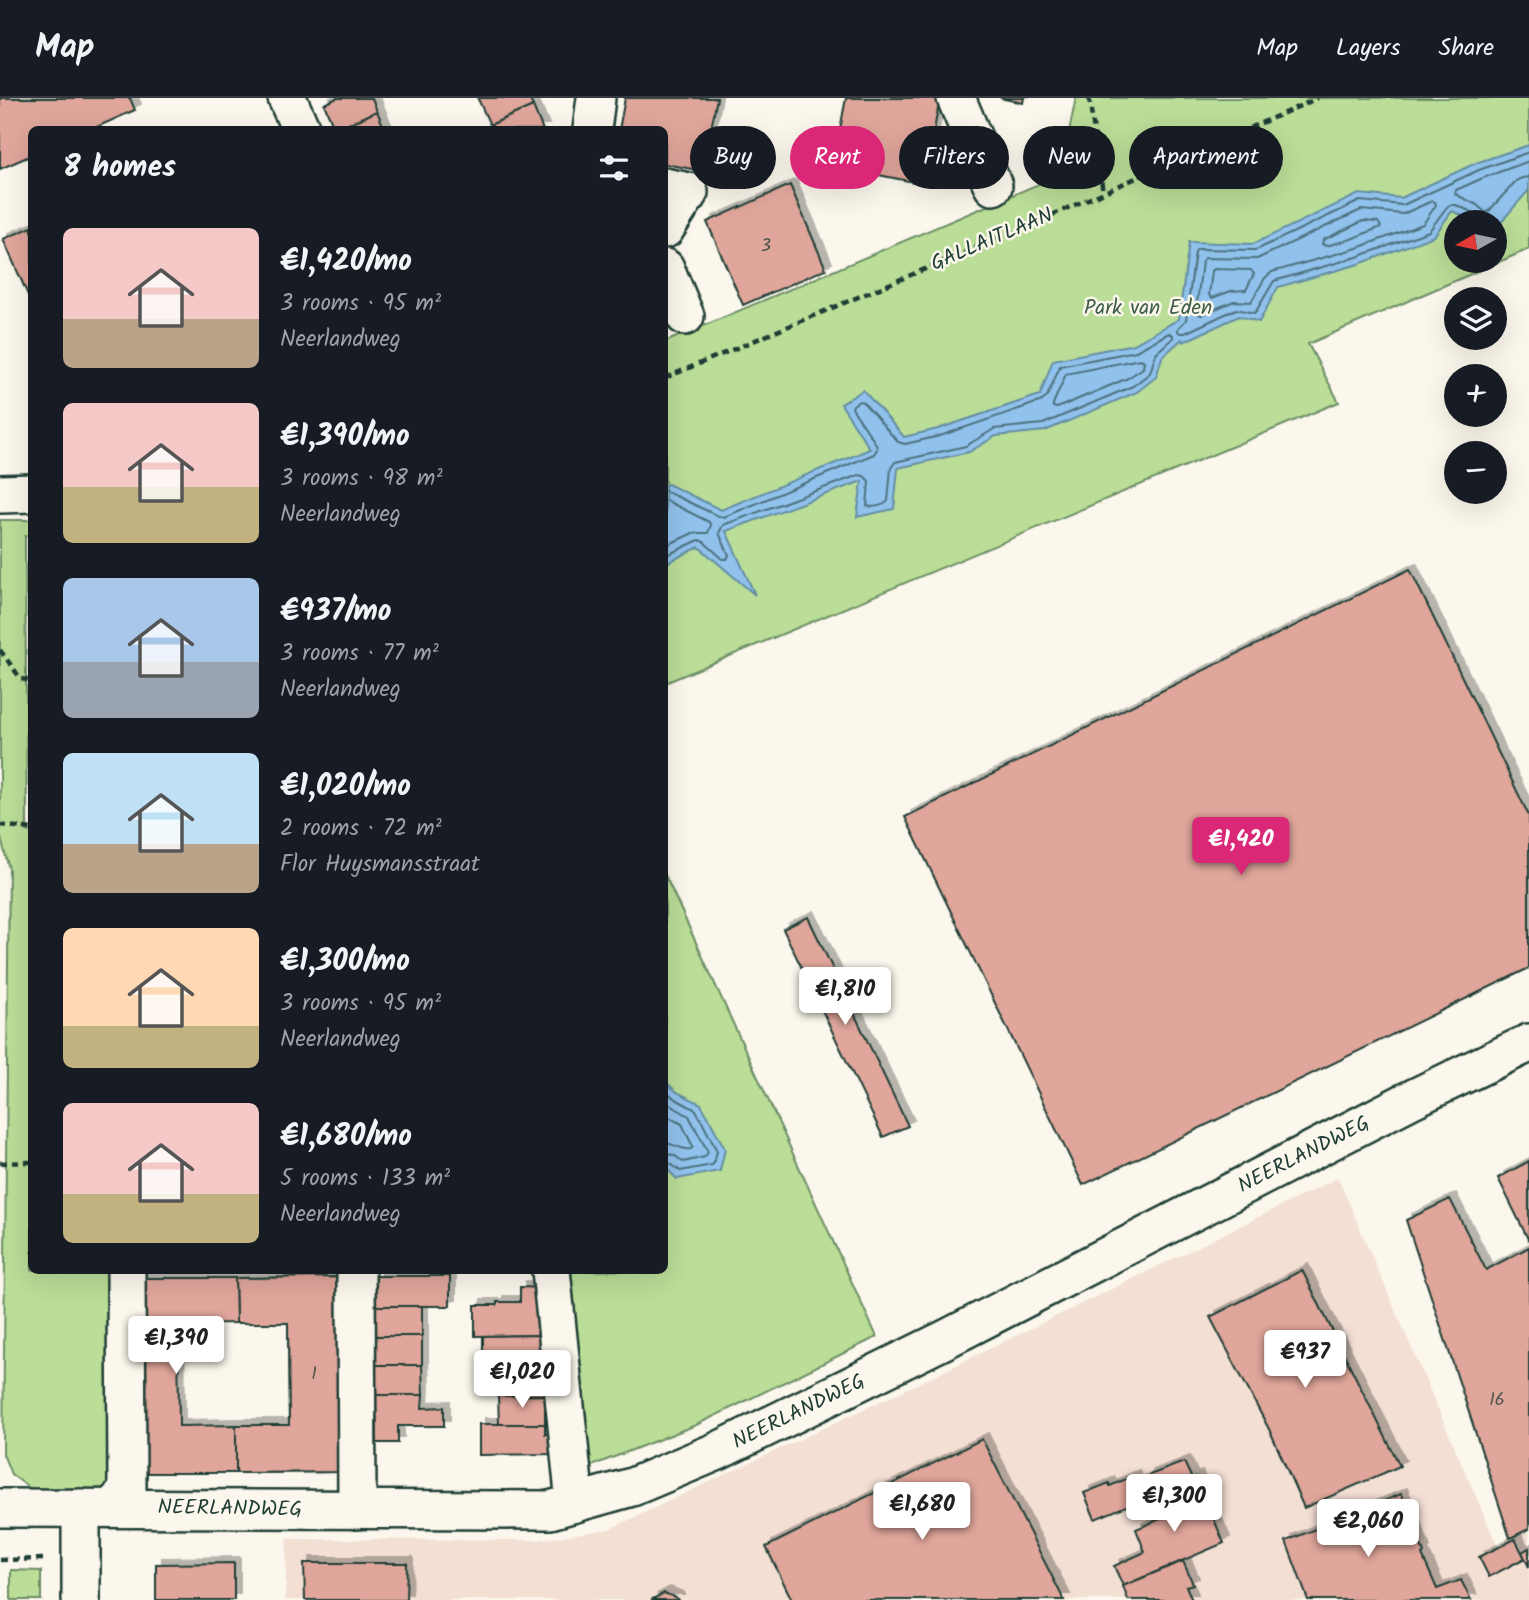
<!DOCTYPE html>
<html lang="en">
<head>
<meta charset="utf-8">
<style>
  :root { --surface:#171b24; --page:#20242c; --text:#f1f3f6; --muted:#9ea1a6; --line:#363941; --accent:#db2777 }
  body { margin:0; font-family:Kalam,sans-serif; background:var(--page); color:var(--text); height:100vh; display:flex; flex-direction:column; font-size:26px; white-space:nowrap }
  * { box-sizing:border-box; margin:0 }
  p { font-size:23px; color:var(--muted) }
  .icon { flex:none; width:38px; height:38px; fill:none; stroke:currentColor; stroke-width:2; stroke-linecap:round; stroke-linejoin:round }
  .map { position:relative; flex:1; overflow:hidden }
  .drawer { position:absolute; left:28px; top:28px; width:640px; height:1148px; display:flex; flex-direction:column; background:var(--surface); border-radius:10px; box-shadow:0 7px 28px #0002 }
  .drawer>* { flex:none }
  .banner { position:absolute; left:690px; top:28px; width:665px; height:63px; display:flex; gap:14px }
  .needle { width:46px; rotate:261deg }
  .controls { position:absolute; left:1444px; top:112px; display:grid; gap:14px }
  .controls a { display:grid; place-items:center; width:63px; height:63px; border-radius:50%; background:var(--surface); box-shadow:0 7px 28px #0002; font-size:35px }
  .price { position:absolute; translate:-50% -60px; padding:0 16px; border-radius:7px; background:#fff; color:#222; font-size:23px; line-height:46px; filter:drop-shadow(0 2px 4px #0008) }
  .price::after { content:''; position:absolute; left:50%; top:42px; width:21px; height:16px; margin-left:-10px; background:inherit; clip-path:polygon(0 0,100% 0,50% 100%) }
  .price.current { background:var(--accent); color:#fff }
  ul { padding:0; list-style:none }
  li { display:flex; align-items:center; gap:21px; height:175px; padding:0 35px }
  li span { display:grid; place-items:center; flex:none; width:196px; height:140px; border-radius:10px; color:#555 }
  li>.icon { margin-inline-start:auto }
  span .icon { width:84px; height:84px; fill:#fffc; stroke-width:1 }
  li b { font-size:30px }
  h2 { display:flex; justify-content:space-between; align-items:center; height:84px; padding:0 35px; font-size:30px }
  .chip { padding:0 24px; border-radius:32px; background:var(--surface); box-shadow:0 7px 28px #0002; font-size:24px; line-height:63px }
  .chip.current { background:var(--accent); color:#fff }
  header { display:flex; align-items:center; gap:42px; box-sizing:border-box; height:98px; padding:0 35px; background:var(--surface); border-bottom:2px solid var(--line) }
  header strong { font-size:33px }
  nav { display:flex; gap:38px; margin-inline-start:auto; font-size:24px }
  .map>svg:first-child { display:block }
  .built { fill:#f3dfd4 }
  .green { fill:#badd97; stroke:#6c8d66; stroke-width:2; fill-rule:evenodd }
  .water { fill:#91c2ed; stroke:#638da3; stroke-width:2 }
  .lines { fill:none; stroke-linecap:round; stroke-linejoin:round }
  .shore { stroke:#4d727e; stroke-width:2 }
  .building { fill:#e0a69b; stroke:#1f3d34; stroke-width:2; filter:url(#shadow) }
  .street-casing { stroke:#1f3d34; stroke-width:42 }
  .path { stroke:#1f3d34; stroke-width:4.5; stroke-dasharray:7 5; stroke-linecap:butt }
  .street { stroke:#fbf7ec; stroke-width:37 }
  .labels { text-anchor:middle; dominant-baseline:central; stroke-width:5; stroke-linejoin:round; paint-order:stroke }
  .number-label { font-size:18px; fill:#4f574e }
  .street-label { font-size:21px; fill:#1f3d34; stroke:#fbf7ec }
  .park-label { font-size:21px; fill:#3e5d48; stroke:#fbf7ec }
</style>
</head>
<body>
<header>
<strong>Map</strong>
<nav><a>Map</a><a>Layers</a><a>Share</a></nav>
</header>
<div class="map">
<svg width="1529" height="1502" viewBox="0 0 1529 1502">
  <defs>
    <filter id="shadow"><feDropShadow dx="6" dy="-6" stdDeviation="0" flood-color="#0004"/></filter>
  </defs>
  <rect width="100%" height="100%" fill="#fbf7ec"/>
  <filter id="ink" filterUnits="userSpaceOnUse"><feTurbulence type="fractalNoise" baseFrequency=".0143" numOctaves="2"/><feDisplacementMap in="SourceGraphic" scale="14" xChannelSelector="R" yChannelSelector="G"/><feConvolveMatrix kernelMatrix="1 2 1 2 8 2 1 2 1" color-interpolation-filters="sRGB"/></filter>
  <g filter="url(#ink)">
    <path class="built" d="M 1338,1080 L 1497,1447 L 1529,1432 L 1529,1502 L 285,1502 L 287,1441 L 537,1442 L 610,1431 L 930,1280 Z"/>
    <g class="green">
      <path d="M 1076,0 L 1529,0 L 1529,151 L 1308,246 L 1339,304 L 665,585 L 665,244 L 1060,77 ZM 1456,124 L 1494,124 L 1494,163 L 1456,163 Z"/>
      <path d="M 0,422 L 32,422 L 31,438 L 25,438 L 27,733 L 32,734 L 32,1172 L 113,1173 L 114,1392 L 31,1391 L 11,1376 L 3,1356 L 9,771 L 0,736 Z"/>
      <path d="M 665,777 L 877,1239 L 696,1327 L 586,1370 L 566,1173 L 665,1172 Z"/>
      <path d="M 11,1472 L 41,1473 L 41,1502 L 11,1502 Z"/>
    </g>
    <g class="water">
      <path d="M 1529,47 L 1529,92 L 1495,131 L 1494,124 L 1477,124 L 1452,113 L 1434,138 L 1359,166 L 1278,189 L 1259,224 L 1239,218 L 1183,244 L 1182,241 L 1162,259 L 1156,279 L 1137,294 L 1045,333 L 996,338 L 969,354 L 898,370 L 894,411 L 857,419 L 862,383 L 726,433 L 755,497 L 699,449 L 665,466 L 665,387 L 668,386 L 721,412 L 870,351 L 841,306 L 863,292 L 904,339 L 938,331 L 1040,297 L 1053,262 L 1134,246 L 1179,221 L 1189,144 L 1253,146 L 1359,96 L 1401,100 L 1476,65 Z"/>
      <path d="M 665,983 L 677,994 L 701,1006 L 725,1051 L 720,1073 L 677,1081 L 665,1069 Z"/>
    </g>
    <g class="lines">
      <g class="shore">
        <path d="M 1529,63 L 1483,80 L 1456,92 L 1455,96 L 1477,107 L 1485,114 L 1488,114 L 1516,83 L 1522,80 L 1529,79"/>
        <path d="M 1432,103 L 1435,104 L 1436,107 L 1423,126 L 1354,151 L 1272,174 L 1265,180 L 1251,204 L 1234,203 L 1201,217 L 1196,215 L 1202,163 L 1204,160 L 1257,161 L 1361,112 L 1403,116 Z"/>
        <path d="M 1363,123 L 1378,124 L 1381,129 L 1351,141 L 1326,148 L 1322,146 L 1323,142 Z"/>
        <path d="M 1478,124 L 1477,119 L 1474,115 L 1456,107 L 1450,107 L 1446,110 L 1429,133 L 1357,159 L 1274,183 L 1255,215 L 1236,211 L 1185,235 L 1180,235 L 1178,233 L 1178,230 L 1186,222 L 1195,154 L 1197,151 L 1256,152 L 1360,103 L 1403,107 L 1479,72 L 1529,54"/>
        <path d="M 1214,171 L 1251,172 L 1254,176 L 1246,192 L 1231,193 L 1212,200 L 1209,197 L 1212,173 Z"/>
        <path d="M 1140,261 L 1144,263 L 1143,270 L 1128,280 L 1057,310 L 1053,309 L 1053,306 L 1066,276 Z"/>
        <path d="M 665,393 L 718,418 L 724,419 L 874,356 L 877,351 L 876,346 L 852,310 L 853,307 L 859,303 L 863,304 L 898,344 L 905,346 L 940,338 L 1042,303 L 1047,299 L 1060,268 L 1136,253 L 1169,235 L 1173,237 L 1173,240 L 1156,255 L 1150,275 L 1133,288 L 1043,326 L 994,331 L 966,348 L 895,364 L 891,370 L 888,403 C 884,408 872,410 867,408 L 869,383 L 864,378 L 859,377 L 723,427 L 719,435 L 729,457 L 727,461 L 723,461 L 704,444 L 699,442 L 665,458"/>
        <path d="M 665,402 L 709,424 L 711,427 L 708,435 L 693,435 L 665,448"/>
        <path d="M 665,992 L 674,1000 L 696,1012 L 717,1053 L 714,1065 L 712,1067 L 680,1073 L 671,1066 L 665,1065"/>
        <path d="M 665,1004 L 689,1018 L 708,1054 L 705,1059 L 683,1064 L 674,1057 L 665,1056"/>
        <path d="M 665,1017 L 682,1026 L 693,1049 L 691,1051 C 683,1053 675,1046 665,1045"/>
      </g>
    </g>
    <g class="building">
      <path d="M 0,0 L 130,0 L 135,12 L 90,32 L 32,32 L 32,57 L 0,71 Z"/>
      <path d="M 337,0 L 372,0 L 377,13 L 335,32 L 324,6 Z"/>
      <path d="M 481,0 L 529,0 L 533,8 L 490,27 L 478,1 Z"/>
      <path d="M 625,0 L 717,0 L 703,73 L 665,66 L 665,32 L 619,32 Z"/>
      <path d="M 846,0 L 940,0 L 924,86 L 833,68 Z"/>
      <path d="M 1000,0 L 1024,0 L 1023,5 Z"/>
      <path d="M 533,8 L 543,32 L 492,32 L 490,27 Z"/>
      <path d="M 377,13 L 385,32 L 337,32 Z"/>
      <path d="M 790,87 L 826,171 L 743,207 L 707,124 Z"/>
      <path d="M 32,129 L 32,206 L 3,141 Z"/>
      <path d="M 1410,471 L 1529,718 L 1529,870 L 1083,1087 L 905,719 Z"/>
      <path d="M 808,819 L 908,1028 L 883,1039 L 783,831 Z"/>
      <path d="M 1529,1063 L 1529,1143 L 1498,1080 Z"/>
      <path d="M 1450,1101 L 1486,1172 L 1529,1149 L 1529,1431 L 1510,1440 L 1406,1122 Z"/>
      <path d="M 1302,1172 L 1400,1368 L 1304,1410 L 1271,1335 L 1210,1219 Z"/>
      <rect x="376" y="1178" width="74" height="30"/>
      <path d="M 338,1179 L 340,1374 L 236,1375 L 236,1327 L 289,1327 L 288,1225 L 236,1225 L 235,1180 Z"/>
      <path d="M 338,1179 L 340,1374 L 236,1375 L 236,1327 L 289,1327 L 288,1225 L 236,1225 L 235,1180 Z"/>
      <path d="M 134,1180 L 235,1180 L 236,1225 L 178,1226 L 179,1328 L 236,1327 L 236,1375 L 135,1375 Z"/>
      <path d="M 520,1189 L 544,1190 L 544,1237 L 475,1238 L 475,1207 L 497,1207 L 497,1204 L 520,1204 Z"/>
      <rect x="376" y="1208" width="46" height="30"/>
      <path d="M 544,1237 L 544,1267 L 483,1268 L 483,1238 Z"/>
      <rect x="376" y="1238" width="46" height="29"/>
      <path d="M 376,1267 L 422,1267 L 423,1297 L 376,1297 Z"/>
      <path d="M 544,1267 L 545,1297 L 498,1298 L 498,1268 Z"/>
      <path d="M 376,1297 L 423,1297 L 422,1310 L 444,1309 L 444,1328 L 398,1328 L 398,1345 L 377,1345 Z"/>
      <path d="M 545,1297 L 545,1326 L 499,1326 L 498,1298 Z"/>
      <path d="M 479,1326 L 545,1326 L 545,1336 L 560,1336 L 560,1356 L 479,1357 Z"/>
      <path d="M 982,1341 L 1064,1502 L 792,1502 L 766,1449 Z"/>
      <path d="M 1184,1364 L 1192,1381 L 1095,1421 L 1084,1395 L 1109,1385 L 1110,1388 L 1133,1378 L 1136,1385 L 1148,1380 L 1147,1378 Z"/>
      <path d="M 1196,1379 L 1224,1445 L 1123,1488 L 1114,1468 L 1145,1454 L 1136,1431 L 1170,1417 L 1161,1394 Z"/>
      <path d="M 1401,1396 L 1424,1455 L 1422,1457 L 1437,1491 L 1461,1482 L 1471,1502 L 1308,1502 L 1286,1443 Z"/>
      <path d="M 1515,1441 L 1525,1460 L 1489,1479 L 1479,1459 Z"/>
      <path d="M 1529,1450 L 1529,1469 L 1522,1454 Z"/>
      <path d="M 1183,1463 L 1193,1486 L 1186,1488 L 1192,1502 L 1128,1502 L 1123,1488 Z"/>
      <path d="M 234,1465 L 234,1502 L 156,1502 L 156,1466 Z"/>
      <path d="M 304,1465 L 407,1465 L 406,1502 L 305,1502 Z"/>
      <path d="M 664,1495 L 677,1500 L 678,1502 L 651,1502 Z"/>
    </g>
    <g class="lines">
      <g class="street-casing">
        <g id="street">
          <path d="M 287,0 L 301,32"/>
          <path d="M 956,0 L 993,88"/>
          <path d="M 592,32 L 596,0"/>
          <path d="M 665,89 L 689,94 L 665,131"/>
          <path d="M 665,170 L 685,218"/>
          <path d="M 0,396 L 32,395"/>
          <path d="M 356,1172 L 357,1412"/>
          <path d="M 551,1172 L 575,1405"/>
          <path d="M 0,1410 L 550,1412 L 632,1389 L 718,1353 L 946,1241 L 1410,1002 L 1529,945"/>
          <path d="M 81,1410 L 81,1502"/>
          <path d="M 111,1410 L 127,1394 L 126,1172"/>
        </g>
      </g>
      <g class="path">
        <path d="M 1089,0 L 1103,94"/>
        <path d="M 665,280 L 1011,135 L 1318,0"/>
        <path d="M 0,552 L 21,581 L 32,583"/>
        <path d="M 0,727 L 32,731"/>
        <path d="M 0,1065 L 32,1064"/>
        <path d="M 0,1462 L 47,1461"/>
      </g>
      <use href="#street" class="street"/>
    </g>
  </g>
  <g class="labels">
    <g class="number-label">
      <text x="766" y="148">3</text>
      <text x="314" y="1276">1</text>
      <text x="1497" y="1302">16</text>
    </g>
    <g class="street-label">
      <text transform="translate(992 142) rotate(-23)">GALLAITLAAN</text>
      <text transform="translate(1304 1057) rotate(-27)">NEERLANDWEG</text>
      <text transform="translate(799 1314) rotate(-26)">NEERLANDWEG</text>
      <text transform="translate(230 1411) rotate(1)">NEERLANDWEG</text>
    </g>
    <g class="park-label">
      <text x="1148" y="210">Park van Eden</text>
    </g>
  </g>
</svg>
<div class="controls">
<a><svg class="needle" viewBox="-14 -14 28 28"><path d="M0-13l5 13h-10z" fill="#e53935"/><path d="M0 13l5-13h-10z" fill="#9ea1a6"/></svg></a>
<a><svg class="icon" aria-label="layers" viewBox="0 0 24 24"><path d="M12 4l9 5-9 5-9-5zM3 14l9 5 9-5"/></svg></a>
<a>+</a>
<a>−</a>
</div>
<b class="price current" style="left:1241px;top:779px">€1,420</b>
<b class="price" style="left:845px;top:929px">€1,810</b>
<b class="price" style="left:176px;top:1278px">€1,390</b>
<b class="price" style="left:1305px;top:1292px">€937</b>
<b class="price" style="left:522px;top:1312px">€1,020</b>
<b class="price" style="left:1174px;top:1436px">€1,300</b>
<b class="price" style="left:922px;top:1444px">€1,680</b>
<b class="price" style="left:1368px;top:1461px">€2,060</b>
<div class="banner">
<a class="chip">Buy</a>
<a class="chip current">Rent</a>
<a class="chip">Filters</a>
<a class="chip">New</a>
<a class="chip">Apartment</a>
</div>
<section class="drawer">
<h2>8 homes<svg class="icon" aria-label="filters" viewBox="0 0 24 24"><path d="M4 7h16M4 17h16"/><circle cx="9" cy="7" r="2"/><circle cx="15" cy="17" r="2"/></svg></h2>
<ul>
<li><span style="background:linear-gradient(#f6c9c9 65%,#b9a48a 0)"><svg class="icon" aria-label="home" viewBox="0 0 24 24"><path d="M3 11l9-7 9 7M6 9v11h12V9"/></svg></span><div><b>€1,420/mo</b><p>3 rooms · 95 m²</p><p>Neerlandweg</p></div></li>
<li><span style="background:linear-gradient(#f6c9c9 60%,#c2b280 0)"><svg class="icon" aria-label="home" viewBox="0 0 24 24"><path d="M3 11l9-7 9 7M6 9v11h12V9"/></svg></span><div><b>€1,390/mo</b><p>3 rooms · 98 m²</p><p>Neerlandweg</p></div></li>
<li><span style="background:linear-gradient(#a9c7e8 60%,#9aa5b1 0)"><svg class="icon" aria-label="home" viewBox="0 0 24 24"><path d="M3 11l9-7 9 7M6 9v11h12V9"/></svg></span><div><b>€937/mo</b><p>3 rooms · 77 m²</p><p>Neerlandweg</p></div></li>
<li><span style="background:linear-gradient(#bfe0f5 65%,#b9a48a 0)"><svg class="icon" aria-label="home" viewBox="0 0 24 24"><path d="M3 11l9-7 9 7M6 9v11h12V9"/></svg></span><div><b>€1,020/mo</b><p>2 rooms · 72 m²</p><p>Flor Huysmansstraat</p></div></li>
<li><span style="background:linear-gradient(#ffd9b3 70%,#c2b280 0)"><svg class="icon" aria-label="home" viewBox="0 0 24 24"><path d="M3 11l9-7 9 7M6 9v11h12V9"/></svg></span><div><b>€1,300/mo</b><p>3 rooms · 95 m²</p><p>Neerlandweg</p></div></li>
<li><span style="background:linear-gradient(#f6c9c9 65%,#c2b280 0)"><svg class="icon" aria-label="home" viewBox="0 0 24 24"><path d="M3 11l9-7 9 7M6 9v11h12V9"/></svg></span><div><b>€1,680/mo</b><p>5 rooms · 133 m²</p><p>Neerlandweg</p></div></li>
</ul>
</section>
</div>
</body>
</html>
